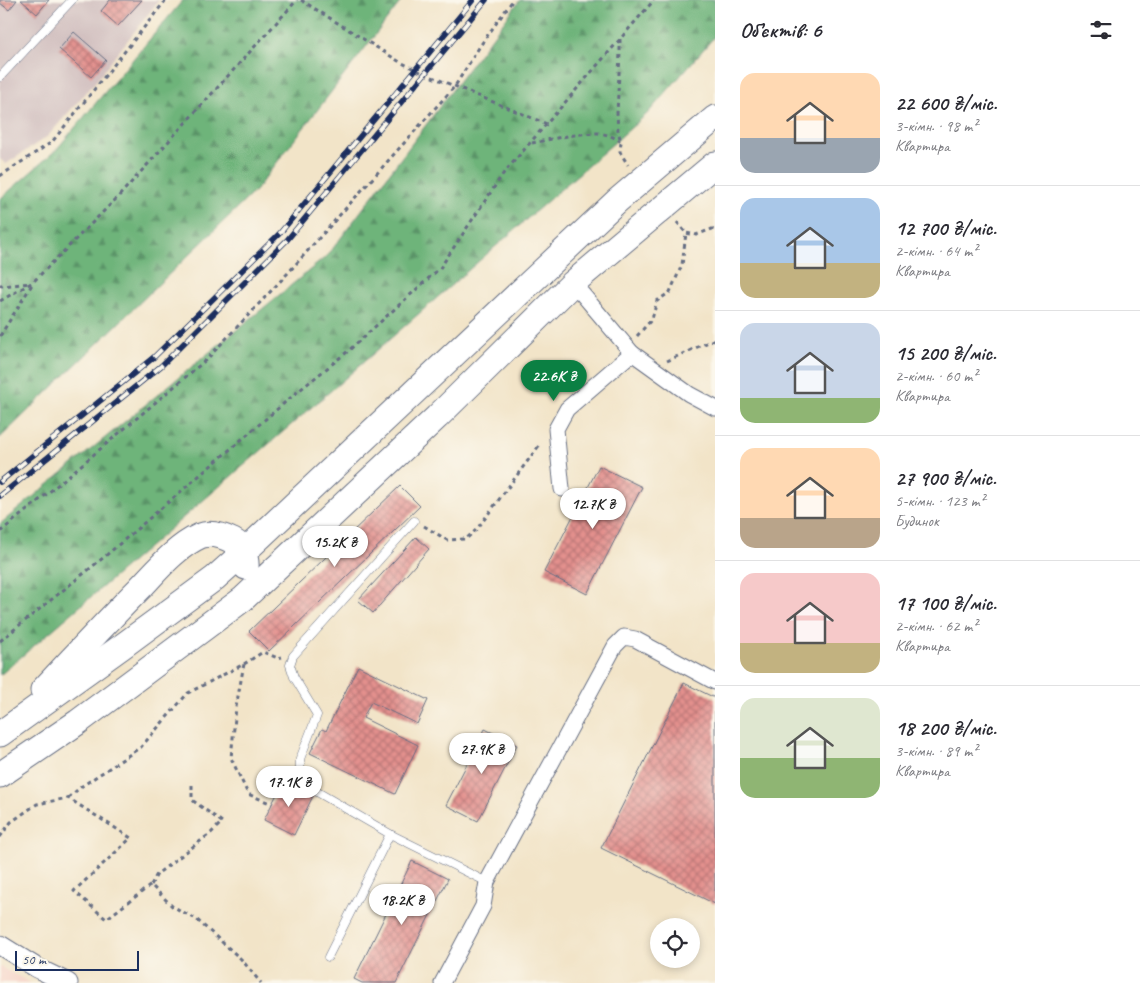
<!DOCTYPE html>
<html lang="uk">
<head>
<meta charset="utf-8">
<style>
  :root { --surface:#fff; --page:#f7f7f7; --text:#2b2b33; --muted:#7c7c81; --line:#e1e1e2; --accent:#0b8043 }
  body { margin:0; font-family:Caveat,sans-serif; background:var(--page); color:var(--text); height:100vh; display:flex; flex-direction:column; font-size:19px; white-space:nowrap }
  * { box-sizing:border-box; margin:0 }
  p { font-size:16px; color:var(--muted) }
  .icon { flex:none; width:28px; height:28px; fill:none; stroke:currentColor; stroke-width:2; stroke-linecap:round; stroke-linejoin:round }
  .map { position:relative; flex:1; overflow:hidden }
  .panel { display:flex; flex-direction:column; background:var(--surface); width:425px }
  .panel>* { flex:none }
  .tools { position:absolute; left:650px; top:918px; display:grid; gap:10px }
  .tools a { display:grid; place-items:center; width:50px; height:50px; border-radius:50%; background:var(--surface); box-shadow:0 2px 8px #0003; font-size:25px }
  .scale { position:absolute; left:15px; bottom:12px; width:124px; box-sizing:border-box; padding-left:5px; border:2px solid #1b2f5e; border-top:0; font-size:14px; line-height:18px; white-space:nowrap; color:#1b2f5e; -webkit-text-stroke:4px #fbf7ec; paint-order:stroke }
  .price { position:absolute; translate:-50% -42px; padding:0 11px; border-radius:18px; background:#fff; color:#222; font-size:16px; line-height:32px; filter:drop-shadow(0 1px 2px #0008) }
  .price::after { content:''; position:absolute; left:50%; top:30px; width:15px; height:11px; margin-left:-8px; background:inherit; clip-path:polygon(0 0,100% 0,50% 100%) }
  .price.current { background:var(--accent); color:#fff }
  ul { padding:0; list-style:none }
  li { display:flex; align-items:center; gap:15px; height:125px; padding:0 25px }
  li+li { border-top:1px solid var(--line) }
  li span { display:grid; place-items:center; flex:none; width:140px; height:100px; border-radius:15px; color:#555 }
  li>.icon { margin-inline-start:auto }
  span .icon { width:60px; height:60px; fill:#fffc; stroke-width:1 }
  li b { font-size:21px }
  h2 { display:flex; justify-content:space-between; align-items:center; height:60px; padding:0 25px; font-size:21px }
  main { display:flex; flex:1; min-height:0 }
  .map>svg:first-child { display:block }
  .built { fill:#f6d1c5 }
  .industrial { fill:#d1bfbf }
  .forest { fill:url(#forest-firs); stroke:#44726c }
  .building { fill:url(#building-cross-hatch) }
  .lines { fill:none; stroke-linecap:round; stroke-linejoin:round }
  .service-casing { stroke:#666e83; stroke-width:9 }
  .minor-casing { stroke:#666e83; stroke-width:17 }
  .tertiary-casing { stroke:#666e83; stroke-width:21 }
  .trunk-casing { stroke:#666e83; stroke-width:27 }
  .path { stroke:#666e83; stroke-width:3; stroke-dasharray:4 4; stroke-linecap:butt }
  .service { stroke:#fff; stroke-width:8 }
  .minor { stroke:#fff; stroke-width:15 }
  .tertiary { stroke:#fff; stroke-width:19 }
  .trunk { stroke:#fff; stroke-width:25 }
  .rail-casing { stroke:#1b2f5e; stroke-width:5.5 }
  .rail { stroke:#fbf7ec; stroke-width:4; stroke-dasharray:11; stroke-linecap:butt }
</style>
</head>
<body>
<main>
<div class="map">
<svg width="715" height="983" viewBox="0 0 715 983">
  <defs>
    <pattern id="forest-firs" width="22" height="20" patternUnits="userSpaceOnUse" patternTransform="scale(1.25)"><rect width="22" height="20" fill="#6eb47a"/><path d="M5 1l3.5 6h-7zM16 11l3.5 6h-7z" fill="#5a9367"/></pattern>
    <pattern id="building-cross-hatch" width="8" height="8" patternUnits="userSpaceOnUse" patternTransform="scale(1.25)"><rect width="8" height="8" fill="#e3908d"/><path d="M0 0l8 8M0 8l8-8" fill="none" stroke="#b77676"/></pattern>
  </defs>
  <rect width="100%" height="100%" fill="#fbf7ec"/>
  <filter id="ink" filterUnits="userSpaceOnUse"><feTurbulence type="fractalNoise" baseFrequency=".02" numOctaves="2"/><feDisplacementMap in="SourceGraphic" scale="10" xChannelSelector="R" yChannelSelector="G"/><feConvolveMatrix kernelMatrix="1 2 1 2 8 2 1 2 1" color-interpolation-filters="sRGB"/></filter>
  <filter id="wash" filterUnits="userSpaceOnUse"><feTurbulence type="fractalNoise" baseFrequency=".0096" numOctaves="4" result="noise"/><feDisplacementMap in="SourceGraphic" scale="20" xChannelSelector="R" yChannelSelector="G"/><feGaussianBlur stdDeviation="1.12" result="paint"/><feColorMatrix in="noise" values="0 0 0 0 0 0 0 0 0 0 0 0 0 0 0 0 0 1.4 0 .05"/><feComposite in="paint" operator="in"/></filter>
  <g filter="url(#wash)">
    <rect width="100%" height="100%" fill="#f2e4c8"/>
    <path class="built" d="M 0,967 L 31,983 L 0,983 Z"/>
    <path class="industrial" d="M 0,0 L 159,0 L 96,81 L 48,136 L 6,164 L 0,159 Z"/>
    <g class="forest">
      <path d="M 183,0 L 402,0 L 255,191 L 0,438 L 0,199 L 56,150 Z"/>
      <path d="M 520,0 L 715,0 L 715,36 L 648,113 L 334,388 L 0,675 L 0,524 L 328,255 Z"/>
    </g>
    <g id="blocks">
      <g class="building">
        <path d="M 0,0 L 17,0 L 9,10 L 0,3 Z"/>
        <path d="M 21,0 L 49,0 L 37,14 Z"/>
        <path d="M 110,0 L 142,0 L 118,26 L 101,11 Z"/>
        <path d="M 74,32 L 106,60 L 91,77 L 59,49 Z"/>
        <path d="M 599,466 L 642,487 L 587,594 L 544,572 Z"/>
        <path d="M 400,486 L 420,506 L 269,651 L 249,631 Z"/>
        <path d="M 416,537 L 429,549 L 373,613 L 358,600 Z"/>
        <path d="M 358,666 L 428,700 L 417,724 L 371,702 L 363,718 L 418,745 L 395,794 L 310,753 L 322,729 L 326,731 Z"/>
        <path d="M 684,683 L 715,698 L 715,904 L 601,848 Z"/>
        <path d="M 485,729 L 517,745 L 478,821 L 446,805 Z"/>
        <path d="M 283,782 L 313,796 L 294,835 L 264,820 Z"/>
        <path d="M 412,861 L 448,879 L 396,983 L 362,983 L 354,979 Z"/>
      </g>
    </g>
  </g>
  <g filter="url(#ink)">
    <use href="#blocks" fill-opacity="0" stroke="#666e83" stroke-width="1"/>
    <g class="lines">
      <g class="service-casing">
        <g id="service">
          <path d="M 0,77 L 72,0"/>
          <path d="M 414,521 L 293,656 L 290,665 L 294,677 L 317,715 L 300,759 L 300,782 L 390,834 L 487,882"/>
          <path d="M 328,957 L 390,834"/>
        </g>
      </g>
      <g class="minor-casing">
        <g id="minor">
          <path d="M 573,283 L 632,353 L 689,394 L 715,408"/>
          <path d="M 562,489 L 556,429 L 567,409 L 632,353"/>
          <path d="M 442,983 L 483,906 L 487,882 L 615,646 L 624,637 L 635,639 L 715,682"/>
        </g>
      </g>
      <g class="tertiary-casing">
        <path id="tertiary" d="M 0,945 L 37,968 L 68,983"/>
      </g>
      <g class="trunk-casing">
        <g id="trunk">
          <path d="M 43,690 C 75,656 107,621 140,588 C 158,569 176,547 200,536 C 210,532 223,536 233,541 C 241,545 247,558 246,567"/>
          <path d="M 0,734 L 124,645 L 215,578 L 243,553 L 617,201 L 715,118"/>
          <path d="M 0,775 L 78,722 L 243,599 L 437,417 L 573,283 L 715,164"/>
        </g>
      </g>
      <g class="path">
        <path d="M 301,0 L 400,62 L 425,74 L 547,124"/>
        <path d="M 620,39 L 620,53 L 617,113 L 618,131 L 621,142 L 620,152 L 628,165"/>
        <path d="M 532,143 C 552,139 578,133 598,133 C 607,134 614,137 620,141"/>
        <path d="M 0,176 L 52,142 L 166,0"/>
        <path d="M 677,222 L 686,233"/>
        <path d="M 0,284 L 2,286 L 31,283"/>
        <path d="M 0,301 L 33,282 L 118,197 L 297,0"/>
        <path d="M 0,336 L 33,283"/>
        <path d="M 637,336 L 652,319 L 657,301 L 670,292 L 682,265 L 686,233 L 696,235 L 712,229 L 715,229"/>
        <path d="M 667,361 L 715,339"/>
        <path d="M 424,526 L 447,540 L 466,539 L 477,529 L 541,443"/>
        <path d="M 0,532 L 48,493 L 207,359 L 287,274 L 455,86 L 480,46 L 513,0"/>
        <path d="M 0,641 L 103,558 L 296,393 L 347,352 L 440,268 L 503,174 L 654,0"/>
        <path d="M 244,664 L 263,652 L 278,658 L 282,657"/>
        <path d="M 68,798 L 82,786 L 141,747 L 188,693 L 244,664 L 236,707 L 231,758 L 248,794 L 272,804"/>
        <path d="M 0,837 L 11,822 L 37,804 L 68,798 L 131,838 L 74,891 L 106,919 L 151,885 L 172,906 L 196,919 L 241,959 L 261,983"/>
        <path d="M 151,885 L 157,874 L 211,833 L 222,822 L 192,800 L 192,785"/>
      </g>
      <use href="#service" class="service"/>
      <use href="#minor" class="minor"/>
      <use href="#tertiary" class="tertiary"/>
      <use href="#trunk" class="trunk"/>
      <g class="rail-casing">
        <g id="rail">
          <path d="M 0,482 L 154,357 L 280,233 L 473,0"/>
          <path d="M 0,496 L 161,366 L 287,240 L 486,0"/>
        </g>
      </g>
      <use href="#rail" class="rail"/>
    </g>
  </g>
</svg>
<div class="tools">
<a><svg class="icon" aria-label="locate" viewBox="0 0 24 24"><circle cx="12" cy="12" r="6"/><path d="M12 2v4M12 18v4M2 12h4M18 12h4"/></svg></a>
</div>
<div class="scale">50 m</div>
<b class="price current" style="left:554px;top:402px">22.6K ₴</b>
<b class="price" style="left:593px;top:530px">12.7K ₴</b>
<b class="price" style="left:335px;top:568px">15.2K ₴</b>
<b class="price" style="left:482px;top:775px">27.9K ₴</b>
<b class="price" style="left:289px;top:808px">17.1K ₴</b>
<b class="price" style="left:402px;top:926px">18.2K ₴</b>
</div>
<section class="panel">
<h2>Об’єктів: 6<svg class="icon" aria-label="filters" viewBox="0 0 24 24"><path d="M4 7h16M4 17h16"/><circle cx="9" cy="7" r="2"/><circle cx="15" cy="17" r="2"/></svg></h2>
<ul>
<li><span style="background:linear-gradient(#ffd9b3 65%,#9aa5b1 0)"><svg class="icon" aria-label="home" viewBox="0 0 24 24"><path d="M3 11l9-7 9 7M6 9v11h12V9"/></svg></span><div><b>22 600 ₴/міс.</b><p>3-кімн. · 98 m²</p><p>Квартира</p></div></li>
<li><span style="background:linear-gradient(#a9c7e8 65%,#c2b280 0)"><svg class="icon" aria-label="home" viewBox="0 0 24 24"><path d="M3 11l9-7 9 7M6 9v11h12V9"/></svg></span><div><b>12 700 ₴/міс.</b><p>2-кімн. · 64 m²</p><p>Квартира</p></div></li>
<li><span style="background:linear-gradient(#c9d6e8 75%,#8fb573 0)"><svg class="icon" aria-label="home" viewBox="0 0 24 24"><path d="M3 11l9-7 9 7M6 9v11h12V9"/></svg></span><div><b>15 200 ₴/міс.</b><p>2-кімн. · 60 m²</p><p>Квартира</p></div></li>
<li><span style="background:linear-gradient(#ffd9b3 70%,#b9a48a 0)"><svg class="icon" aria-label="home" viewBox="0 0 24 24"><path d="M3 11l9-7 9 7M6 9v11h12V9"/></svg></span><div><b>27 900 ₴/міс.</b><p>5-кімн. · 123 m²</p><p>Будинок</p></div></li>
<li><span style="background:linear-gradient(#f6c9c9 70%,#c2b280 0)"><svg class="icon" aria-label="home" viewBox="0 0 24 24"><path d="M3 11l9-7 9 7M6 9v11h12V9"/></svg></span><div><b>17 100 ₴/міс.</b><p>2-кімн. · 62 m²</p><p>Квартира</p></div></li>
<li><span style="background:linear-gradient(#dfe7d0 60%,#8fb573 0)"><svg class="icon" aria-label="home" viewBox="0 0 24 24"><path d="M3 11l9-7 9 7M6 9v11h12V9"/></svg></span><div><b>18 200 ₴/міс.</b><p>3-кімн. · 89 m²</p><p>Квартира</p></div></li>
</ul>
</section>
</main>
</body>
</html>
